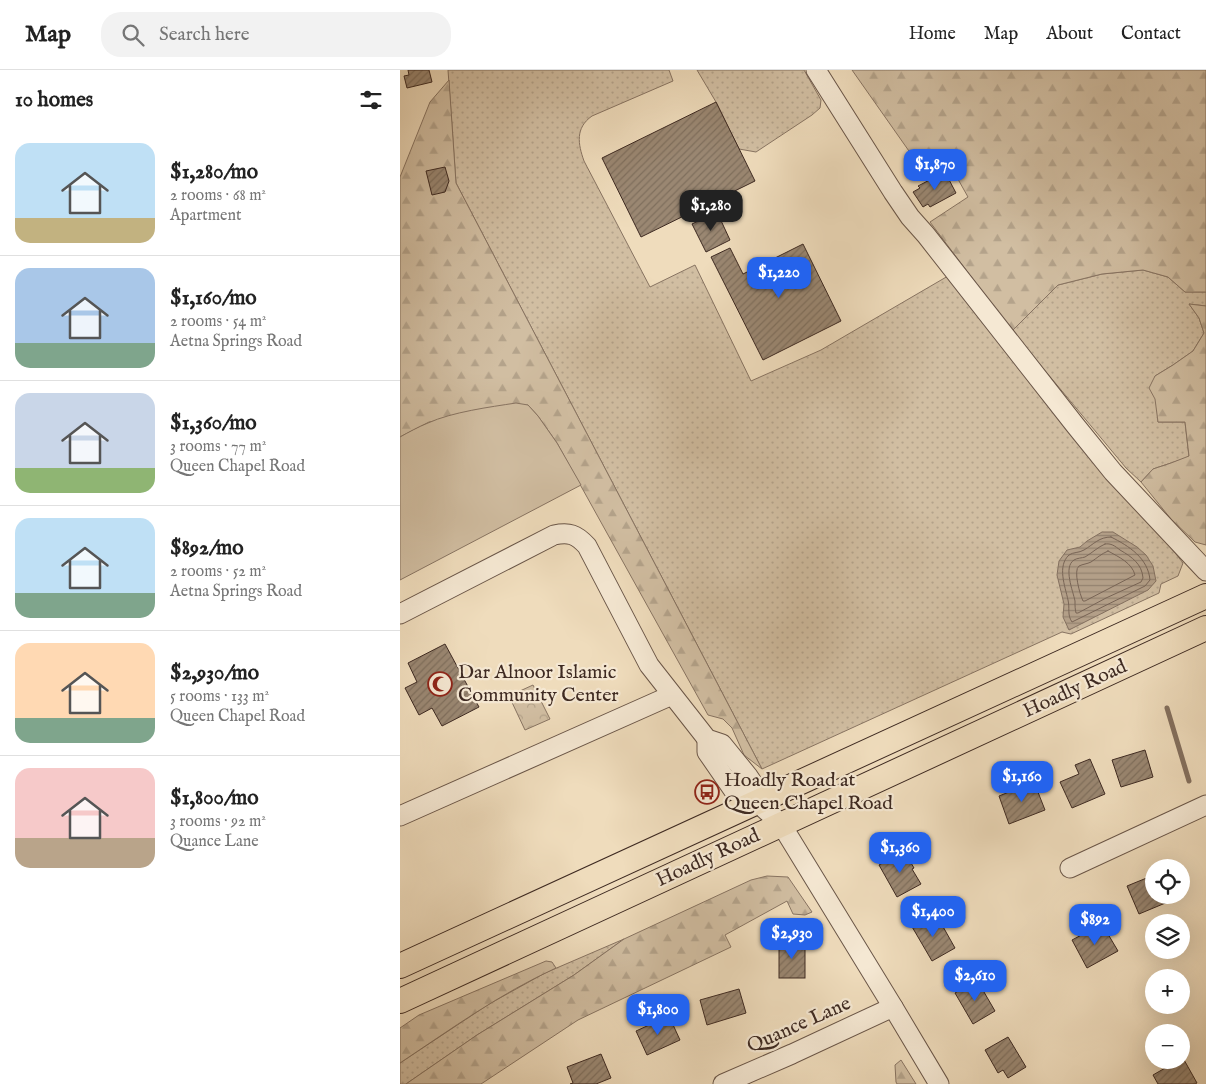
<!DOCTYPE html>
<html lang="en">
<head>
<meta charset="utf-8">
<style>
  :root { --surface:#fff; --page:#f2f2f2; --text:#222; --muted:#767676; --line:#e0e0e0; --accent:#2563eb }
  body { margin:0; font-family:"IM FELL English",serif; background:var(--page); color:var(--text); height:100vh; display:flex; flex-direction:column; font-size:19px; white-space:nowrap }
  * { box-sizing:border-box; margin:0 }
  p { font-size:16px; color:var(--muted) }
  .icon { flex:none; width:28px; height:28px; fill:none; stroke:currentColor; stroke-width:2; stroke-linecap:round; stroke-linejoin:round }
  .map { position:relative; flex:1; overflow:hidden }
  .side { display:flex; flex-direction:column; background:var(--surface); width:400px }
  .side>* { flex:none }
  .controls { position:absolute; left:745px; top:789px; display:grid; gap:10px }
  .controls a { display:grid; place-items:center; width:45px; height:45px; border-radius:50%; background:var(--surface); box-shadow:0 5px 20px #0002; font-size:25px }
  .price { position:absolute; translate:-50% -42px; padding:0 11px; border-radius:10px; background:var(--accent); color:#fff; font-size:16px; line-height:32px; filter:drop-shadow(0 1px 2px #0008) }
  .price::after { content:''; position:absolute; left:50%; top:30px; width:15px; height:11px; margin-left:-8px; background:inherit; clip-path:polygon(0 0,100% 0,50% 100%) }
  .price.current { background:#222; color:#fff }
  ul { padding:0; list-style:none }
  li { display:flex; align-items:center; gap:15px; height:125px; padding:0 15px }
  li+li { border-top:1px solid var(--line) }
  li span { display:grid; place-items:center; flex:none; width:140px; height:100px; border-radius:15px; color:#555 }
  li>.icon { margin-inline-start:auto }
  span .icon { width:60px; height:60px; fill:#fffc; stroke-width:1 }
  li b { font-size:21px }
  h2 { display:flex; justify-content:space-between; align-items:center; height:60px; padding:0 15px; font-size:21px }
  header { display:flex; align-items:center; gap:30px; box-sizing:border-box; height:70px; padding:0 25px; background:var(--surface); border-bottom:1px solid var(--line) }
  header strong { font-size:24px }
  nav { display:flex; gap:28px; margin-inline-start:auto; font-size:18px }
  .search { width:350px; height:45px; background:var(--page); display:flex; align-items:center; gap:12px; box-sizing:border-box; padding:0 18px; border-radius:20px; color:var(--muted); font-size:19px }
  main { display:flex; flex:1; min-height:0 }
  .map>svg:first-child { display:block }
  .grass { fill:url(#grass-dots); stroke:#887462 }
  .forest { fill:url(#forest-firs); stroke:#887462 }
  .park { fill:url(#park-crowns); stroke:#887462 }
  .pitch { fill:#d1bea2; stroke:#887462 }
  .water { fill:url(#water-rules); stroke:#84705f }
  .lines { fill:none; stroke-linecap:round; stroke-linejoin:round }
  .shore { stroke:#786455; stroke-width:1 }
  .stream { stroke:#84705f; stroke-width:5 }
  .building { fill:url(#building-hatch); stroke:#3e2a22 }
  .minor-casing { stroke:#6a5648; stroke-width:21 }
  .major-casing { stroke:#3e2a22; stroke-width:26 }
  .minor { stroke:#f5e8d3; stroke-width:19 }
  .major { stroke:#efdcbc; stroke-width:24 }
  .labels { text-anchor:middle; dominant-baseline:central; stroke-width:4.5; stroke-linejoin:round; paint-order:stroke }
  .poi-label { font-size:20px; fill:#3e2a22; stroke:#f5e8d3; text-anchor:start }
  .street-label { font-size:20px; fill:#3e2a22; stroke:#f5e8d3 }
</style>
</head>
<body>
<header>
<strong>Map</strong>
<div class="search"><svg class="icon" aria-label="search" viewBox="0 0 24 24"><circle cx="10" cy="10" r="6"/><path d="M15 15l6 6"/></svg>Search here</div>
<nav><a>Home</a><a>Map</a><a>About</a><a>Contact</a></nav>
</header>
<main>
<section class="side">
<h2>10 homes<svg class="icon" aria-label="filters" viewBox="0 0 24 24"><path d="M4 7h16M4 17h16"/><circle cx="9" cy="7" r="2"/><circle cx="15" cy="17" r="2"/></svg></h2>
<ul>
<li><span style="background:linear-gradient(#bfe0f5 75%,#c2b280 0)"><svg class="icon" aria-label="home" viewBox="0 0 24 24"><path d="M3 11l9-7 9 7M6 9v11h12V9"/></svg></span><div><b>$1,280/mo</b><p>2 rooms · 68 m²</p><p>Apartment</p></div></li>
<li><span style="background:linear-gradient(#a9c7e8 75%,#7fa58c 0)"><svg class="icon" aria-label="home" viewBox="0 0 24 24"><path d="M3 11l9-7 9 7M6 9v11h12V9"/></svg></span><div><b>$1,160/mo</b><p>2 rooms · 54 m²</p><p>Aetna Springs Road</p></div></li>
<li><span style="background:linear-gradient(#c9d6e8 75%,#8fb573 0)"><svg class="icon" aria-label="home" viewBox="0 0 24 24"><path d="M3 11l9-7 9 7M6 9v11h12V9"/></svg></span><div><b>$1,360/mo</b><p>3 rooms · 77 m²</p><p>Queen Chapel Road</p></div></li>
<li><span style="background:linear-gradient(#bfe0f5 75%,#7fa58c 0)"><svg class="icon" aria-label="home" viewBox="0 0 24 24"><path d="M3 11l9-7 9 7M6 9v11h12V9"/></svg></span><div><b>$892/mo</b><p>2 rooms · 52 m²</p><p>Aetna Springs Road</p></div></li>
<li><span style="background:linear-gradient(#ffd9b3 75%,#7fa58c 0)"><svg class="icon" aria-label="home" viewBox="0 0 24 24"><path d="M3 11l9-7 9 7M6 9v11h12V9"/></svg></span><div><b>$2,930/mo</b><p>5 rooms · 133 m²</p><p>Queen Chapel Road</p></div></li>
<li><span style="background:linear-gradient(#f6c9c9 70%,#b9a48a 0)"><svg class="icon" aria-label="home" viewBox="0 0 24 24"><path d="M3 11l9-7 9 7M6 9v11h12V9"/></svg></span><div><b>$1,800/mo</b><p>3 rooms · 92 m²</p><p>Quance Lane</p></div></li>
</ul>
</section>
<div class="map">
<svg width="806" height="1014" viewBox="0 0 806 1014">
  <defs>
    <pattern id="grass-dots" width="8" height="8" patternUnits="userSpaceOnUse" patternTransform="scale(1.25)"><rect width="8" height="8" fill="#d1bea2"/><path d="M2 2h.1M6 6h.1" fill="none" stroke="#b4a38b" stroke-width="1.8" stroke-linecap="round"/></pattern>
    <pattern id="forest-firs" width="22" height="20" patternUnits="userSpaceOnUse" patternTransform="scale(1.25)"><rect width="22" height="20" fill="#d1bea2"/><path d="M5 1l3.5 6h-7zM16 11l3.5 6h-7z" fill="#b4a38b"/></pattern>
    <pattern id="park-crowns" width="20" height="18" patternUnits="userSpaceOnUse" patternTransform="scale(1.25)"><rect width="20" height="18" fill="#d1bea2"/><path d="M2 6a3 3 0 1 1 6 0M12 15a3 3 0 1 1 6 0" fill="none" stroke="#b4a38b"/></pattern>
    <pattern id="water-rules" width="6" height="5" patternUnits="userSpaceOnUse" patternTransform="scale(1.25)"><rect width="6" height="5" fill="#b39f88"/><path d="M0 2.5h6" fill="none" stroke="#93826f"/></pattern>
    <pattern id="building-hatch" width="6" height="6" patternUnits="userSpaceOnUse" patternTransform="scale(1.25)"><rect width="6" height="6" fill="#9a8772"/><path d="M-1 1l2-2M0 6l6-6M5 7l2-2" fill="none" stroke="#7f6f5d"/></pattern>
  </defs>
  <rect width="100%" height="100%" fill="#efdcbc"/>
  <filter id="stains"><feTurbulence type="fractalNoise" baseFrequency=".004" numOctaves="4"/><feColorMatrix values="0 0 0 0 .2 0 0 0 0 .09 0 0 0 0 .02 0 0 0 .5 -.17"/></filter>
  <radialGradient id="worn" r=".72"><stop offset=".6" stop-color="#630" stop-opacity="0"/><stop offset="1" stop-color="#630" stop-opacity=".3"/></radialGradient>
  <g class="grass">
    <path d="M 48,0 L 269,0 L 273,11 L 192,46 C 175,58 178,74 184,91 L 250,217 L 295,195 L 351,311 L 421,280 L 548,206 L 662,338 L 783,493 L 778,506 L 761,514 L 759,523 L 671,564 L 662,562 L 362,699 L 56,113 Z"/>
    <path d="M 297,0 L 404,0 L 421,30 L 420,38 L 412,45 L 356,82 L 339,79 L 316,32 Z"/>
    <path d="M 743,200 L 768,207 L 785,222 L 806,222 L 806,236 L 789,234 L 799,248 L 804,263 L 793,281 L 773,295 L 755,306 L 758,352 L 785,352 L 789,387 L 753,399 L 741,412 L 726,398 L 612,261 L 658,215 L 702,204 Z"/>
    <path d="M 224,869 L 174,905 L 77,965 L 6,1014 L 0,1014 L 0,993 L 89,934 L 145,903 Z"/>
  </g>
  <g class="forest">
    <path d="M 452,0 L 806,0 L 806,222 L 785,222 L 768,207 L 743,200 L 702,204 L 658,215 L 612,261 L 530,152 L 568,127 L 546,88 L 523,101 Z"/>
    <path d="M 49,10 L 56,113 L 362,699 L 344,685 L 332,658 L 323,649 L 308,645 L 157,373 L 138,346 L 128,335 L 29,352 L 0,367 L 0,107 L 30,32 Z"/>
    <path d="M 789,234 L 806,236 L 806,475 L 795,472 L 771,449 L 741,412 L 753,399 L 771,393 L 789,386 L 785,352 L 758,352 L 755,329 L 749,318 L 755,306 L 773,295 L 793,281 L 804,263 L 799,248 Z"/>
    <path d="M 367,806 L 388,807 L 412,842 L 405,845 L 393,844 L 387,831 L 325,865 L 331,877 L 178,950 L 81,1014 L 6,1014 L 77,965 L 174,905 L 224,869 L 351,810 Z"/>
    <path d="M 146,891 L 152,892 L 156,898 C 101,923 51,959 0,993 L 0,958 L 19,945 Z"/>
    <path d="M 501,990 L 516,1014 L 497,1014 L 496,1012 L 495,995 Z"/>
  </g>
  <path class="park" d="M 133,615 L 150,649 L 125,660 L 109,626 Z"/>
  <path class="pitch" d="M 116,333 L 128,335 L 138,346 L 157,373 L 181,415 L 0,510 L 0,367 C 9,362 18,357 28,353 C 52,342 90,337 116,333 Z"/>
  <path class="water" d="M 702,462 L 713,462 L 737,477 L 746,485 L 753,496 L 756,511 L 748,520 L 669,560 L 663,547 L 664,534 L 657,505 L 659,491 L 667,480 L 680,477 L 687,471 Z"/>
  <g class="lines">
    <g class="shore">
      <path d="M 711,467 C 729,476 748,488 750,510 L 745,516 L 672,552 C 667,545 670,538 668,530 C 665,516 657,496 669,485 C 673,482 679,483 684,480 C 694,474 699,467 711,467 Z"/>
      <path d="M 705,474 C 711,473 715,476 720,480 C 732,487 742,494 743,508 L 741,512 L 706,528 L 678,543 L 676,543 C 675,539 675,536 675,531 C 673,521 663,497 674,490 C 677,488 682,488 685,487 C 692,483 698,477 705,474 Z"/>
      <path d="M 708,481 C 719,487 732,493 735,505 L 685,531 L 683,531 C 680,525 673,500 679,496 C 683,494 687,494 691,492 C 697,488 701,484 708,481 Z"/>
    </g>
    <path class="stream" d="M 767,638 L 789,711"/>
  </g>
  <g class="building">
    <path d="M 8,0 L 29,0 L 32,12 L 7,18 L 4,6 L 9,5 Z"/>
    <path d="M 316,32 L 355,111 L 241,167 L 202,88 Z"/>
    <path d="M 45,97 L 49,111 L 45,122 L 32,125 L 26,101 Z"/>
    <path d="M 545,102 L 556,123 L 530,137 L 528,134 L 523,137 L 513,122 L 520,118 L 518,116 Z"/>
    <path d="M 317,142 L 330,170 L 306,182 L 292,154 Z"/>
    <path d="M 403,174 L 441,251 L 363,290 L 311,187 L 330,178 L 343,204 Z"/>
    <path d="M 45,574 L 79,637 L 42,656 L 32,638 L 19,645 L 5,618 L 17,612 L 8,593 Z"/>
    <path d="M 745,680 L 753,707 L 721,717 L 712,690 Z"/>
    <path d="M 690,689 L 705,724 L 672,738 L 660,712 L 679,704 L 675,695 Z"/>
    <path d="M 634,712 L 645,740 L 609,754 L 599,726 Z"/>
    <path d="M 504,781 L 514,798 L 512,799 L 521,814 L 497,827 L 479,795 Z"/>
    <path d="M 754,805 L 754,825 L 773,825 L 775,829 L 739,844 L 727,816 Z"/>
    <path d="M 537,846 L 555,878 L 532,891 L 511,855 L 521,850 L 523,854 Z"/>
    <path d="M 702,854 L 718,881 L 687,898 L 672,870 Z"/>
    <rect x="379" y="872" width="26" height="36"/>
    <path d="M 577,910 L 595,941 L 573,954 L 555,923 Z"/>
    <path d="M 339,919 L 346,943 L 307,955 L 300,930 Z"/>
    <path d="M 269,946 L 280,970 L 247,985 L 236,961 Z"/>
    <path d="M 608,967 L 626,997 L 608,1008 L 603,1000 L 598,1003 L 585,980 Z"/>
    <path d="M 201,984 L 211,1008 L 196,1014 L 170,1014 L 173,1013 L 167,997 Z"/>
    <path d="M 783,988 L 797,1013 L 795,1014 L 758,1014 L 753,1005 L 779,990 L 781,990 Z"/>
  </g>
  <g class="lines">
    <g class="minor-casing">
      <g id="minor">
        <path d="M 416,0 L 493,122 L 510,147 L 526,165 L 675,355 L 713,402 L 806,501"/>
        <path d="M 0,544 L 154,465 C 169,462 176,464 187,476 L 249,595 L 307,669 L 322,674 L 348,706 L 352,712 L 357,732"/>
        <path d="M 307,669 L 307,682 L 334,721 L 357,732 L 381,754 L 493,937 L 539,1014"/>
        <path d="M 0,746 L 272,625"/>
        <path d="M 670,798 L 806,735"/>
        <path d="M 323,1014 L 392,984 L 493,937"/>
      </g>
    </g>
    <g class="major-casing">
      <g id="major">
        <path d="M 0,896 L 806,526"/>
        <path d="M 0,931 L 806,558"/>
      </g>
    </g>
    <use href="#minor" class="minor"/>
    <use href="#major" class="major"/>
  </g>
  <defs>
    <g id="mosque-ring" transform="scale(1.25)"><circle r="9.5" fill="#f5e8d3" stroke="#8f2418" stroke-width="1.5"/><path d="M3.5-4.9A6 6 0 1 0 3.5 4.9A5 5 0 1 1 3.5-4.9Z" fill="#8f2418"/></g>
    <g id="bus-ring" transform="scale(1.25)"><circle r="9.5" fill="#f5e8d3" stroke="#8f2418" stroke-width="1.5"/><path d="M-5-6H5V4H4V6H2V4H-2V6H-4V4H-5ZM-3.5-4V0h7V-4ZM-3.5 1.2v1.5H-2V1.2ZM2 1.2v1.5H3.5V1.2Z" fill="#8f2418"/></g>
  </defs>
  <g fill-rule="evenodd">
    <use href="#mosque-ring" x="40" y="614"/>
    <use href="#bus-ring" x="307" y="722"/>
  </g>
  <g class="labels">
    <g class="poi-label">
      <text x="58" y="602">Dar Alnoor Islamic<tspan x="58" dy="23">Community Center</tspan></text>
      <text x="324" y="710">Hoadly Road at<tspan x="324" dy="23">Queen Chapel Road</tspan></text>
    </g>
    <g class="street-label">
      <text transform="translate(675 619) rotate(-25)">Hoadly Road</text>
      <text transform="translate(308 788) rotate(-25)">Hoadly Road</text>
      <text transform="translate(399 955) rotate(-24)">Quance Lane</text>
    </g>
  </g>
  <rect width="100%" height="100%" filter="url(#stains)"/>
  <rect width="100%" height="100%" fill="url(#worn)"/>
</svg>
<div class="controls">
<a><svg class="icon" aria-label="locate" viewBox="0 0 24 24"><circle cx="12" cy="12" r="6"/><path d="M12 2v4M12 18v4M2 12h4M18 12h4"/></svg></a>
<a><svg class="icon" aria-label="layers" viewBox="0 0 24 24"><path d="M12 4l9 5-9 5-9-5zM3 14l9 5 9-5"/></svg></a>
<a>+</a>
<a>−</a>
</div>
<b class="price" style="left:535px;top:121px">$1,870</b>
<b class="price current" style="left:311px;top:162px">$1,280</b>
<b class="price" style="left:379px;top:229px">$1,220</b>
<b class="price" style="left:622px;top:733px">$1,160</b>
<b class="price" style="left:500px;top:804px">$1,360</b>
<b class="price" style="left:533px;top:868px">$1,400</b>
<b class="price" style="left:695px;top:876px">$892</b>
<b class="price" style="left:392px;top:890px">$2,930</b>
<b class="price" style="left:575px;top:932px">$2,610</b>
<b class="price" style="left:258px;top:966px">$1,800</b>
</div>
</main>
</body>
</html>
